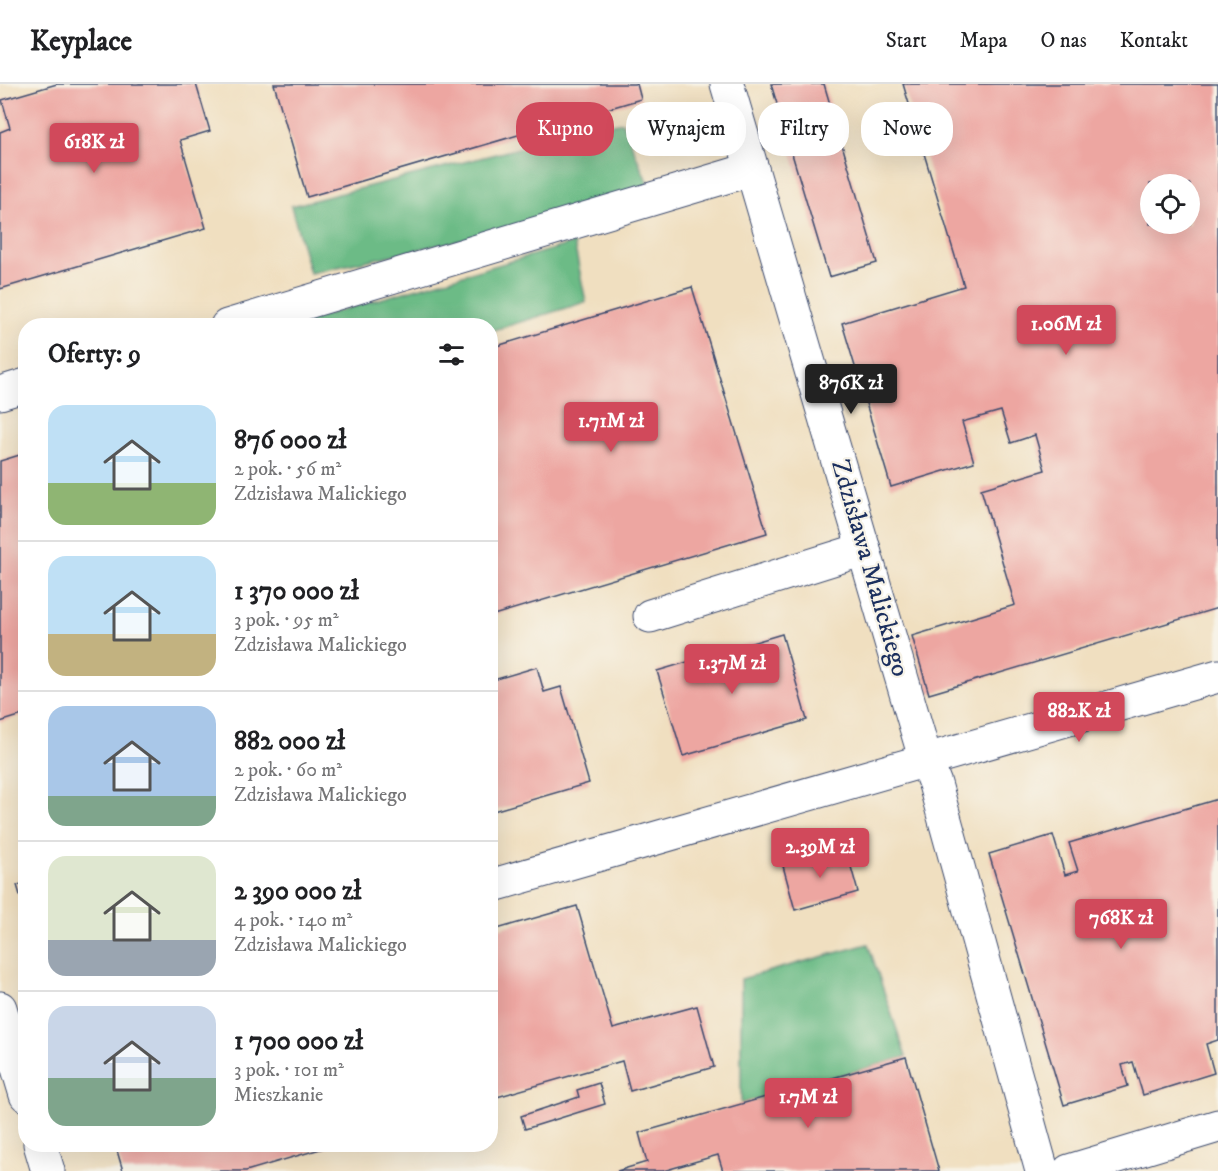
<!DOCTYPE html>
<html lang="pl">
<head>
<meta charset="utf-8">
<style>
  :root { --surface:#fff; --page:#f2f2f2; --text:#202124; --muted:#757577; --line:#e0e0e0; --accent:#d1495b }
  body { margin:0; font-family:"IM FELL DW Pica",serif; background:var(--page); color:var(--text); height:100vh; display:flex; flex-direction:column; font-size:22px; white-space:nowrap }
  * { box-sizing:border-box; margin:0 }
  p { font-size:20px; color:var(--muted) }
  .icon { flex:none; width:33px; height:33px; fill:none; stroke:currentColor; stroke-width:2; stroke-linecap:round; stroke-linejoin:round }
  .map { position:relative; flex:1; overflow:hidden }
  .side { position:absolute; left:18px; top:234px; width:480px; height:834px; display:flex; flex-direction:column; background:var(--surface); border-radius:24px; box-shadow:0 6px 24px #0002 }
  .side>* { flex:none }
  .guide { position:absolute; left:516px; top:18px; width:570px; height:54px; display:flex; gap:12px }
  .fabs { position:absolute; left:1140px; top:90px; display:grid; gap:12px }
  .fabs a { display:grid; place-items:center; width:60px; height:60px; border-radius:50%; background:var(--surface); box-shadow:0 6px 24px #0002; font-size:30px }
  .price { position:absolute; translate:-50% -51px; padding:0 14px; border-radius:6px; background:var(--accent); color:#fff; font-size:20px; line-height:39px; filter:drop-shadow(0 2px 3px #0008) }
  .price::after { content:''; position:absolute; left:50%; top:36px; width:18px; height:14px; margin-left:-9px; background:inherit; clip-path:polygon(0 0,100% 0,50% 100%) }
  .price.current { background:#222; color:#fff }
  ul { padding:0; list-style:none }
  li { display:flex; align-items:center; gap:18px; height:150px; padding:0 30px }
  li+li { border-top:2px solid var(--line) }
  li span { display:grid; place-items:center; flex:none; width:168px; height:120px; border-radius:18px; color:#555 }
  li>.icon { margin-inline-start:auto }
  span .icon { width:72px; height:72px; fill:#fffc; stroke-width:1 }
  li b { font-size:26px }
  h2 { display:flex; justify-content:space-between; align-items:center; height:72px; padding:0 30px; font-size:26px }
  .chip { padding:0 21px; border-radius:24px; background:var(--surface); box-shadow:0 6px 24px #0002; font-size:21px; line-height:54px }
  .chip.current { background:var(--accent); color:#fff }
  header { display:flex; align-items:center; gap:36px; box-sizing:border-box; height:84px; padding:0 30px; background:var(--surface); border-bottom:2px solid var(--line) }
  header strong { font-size:28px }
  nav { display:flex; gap:33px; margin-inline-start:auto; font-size:21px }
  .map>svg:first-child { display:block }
  .forest { fill:#6cbb86; stroke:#447572; stroke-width:1.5 }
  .building { fill:#eda6a1; fill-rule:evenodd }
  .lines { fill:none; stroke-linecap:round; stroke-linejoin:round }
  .minor-casing { stroke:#3b496d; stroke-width:35 }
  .minor { stroke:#fff; stroke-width:33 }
  .labels { text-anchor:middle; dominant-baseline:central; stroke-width:4.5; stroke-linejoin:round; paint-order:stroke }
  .street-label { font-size:26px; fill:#1b2f5e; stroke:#f7f3e8 }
</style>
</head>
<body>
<header>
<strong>Keyplace</strong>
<nav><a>Start</a><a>Mapa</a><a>O nas</a><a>Kontakt</a></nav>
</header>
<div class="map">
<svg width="1218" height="1087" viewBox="0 0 1218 1087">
  <rect width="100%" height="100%" fill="#f7f3e8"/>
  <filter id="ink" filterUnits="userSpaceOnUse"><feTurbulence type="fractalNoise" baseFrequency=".0167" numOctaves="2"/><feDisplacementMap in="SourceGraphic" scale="12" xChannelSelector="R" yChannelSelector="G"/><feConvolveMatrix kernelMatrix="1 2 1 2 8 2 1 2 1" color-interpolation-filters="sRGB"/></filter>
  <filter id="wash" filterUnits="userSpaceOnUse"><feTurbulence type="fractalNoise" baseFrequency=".008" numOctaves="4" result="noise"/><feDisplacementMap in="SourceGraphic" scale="24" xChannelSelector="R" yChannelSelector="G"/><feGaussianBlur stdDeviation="1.35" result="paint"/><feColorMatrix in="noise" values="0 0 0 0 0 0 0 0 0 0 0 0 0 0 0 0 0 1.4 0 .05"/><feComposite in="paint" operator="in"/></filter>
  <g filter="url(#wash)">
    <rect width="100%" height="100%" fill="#f0dfc0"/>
    <g class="forest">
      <path d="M 622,38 L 654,114 L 310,189 L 291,122 Z"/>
      <path d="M 574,159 L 586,218 L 491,247 L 490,242 L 290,241 Z"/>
      <path d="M 868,860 L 906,973 L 741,1020 L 741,895 Z"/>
    </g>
    <g id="blocks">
      <g class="building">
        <path d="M 57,0 L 196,0 L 210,47 L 180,56 L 206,144 L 0,205 L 0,48 L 10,44 L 2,16 Z"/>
        <path d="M 274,0 L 637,0 L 641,15 L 307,113 Z"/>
        <path d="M 771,0 L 824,0 L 877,179 L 829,193 Z"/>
        <path d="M 903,0 L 1218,0 L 1218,524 L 929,610 L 912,552 L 1015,521 L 981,405 L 1045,386 L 1035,351 L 1011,359 L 1001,327 L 962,338 L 974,378 L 891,403 L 842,239 L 964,202 ZM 1150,100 L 1190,100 L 1190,140 L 1150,140 Z"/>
        <path d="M 692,203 L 767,449 L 490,532 L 490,264 Z"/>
        <path d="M 26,369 L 26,630 L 0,638 L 0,377 Z"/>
        <path d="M 782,550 L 807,636 L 683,672 L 657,587 Z"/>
        <path d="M 537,583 L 544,608 L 561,603 L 589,699 L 490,728 L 490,597 Z"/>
        <path d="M 1218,715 L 1218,956 L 1206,960 L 1214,989 L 1143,1011 L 1133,978 L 1122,981 L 1128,1002 L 1064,1021 L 989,770 L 1053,751 L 1065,791 L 1078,787 L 1069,759 Z"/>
        <path d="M 846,765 L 858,808 L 795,826 L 783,782 Z"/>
        <path d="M 26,799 L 26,827 L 25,828 L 17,801 Z"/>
        <path d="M 577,822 L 613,945 L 697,922 L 714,983 L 630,1007 L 622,977 L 490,1015 L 490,847 Z"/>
        <path d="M 906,973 L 939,1087 L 723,1087 L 718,1071 L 663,1087 L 617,1087 L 647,1078 L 639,1049 Z"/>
        <path d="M 599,999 L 605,1020 L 525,1045 L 521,1032 L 579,1013 L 577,1006 Z"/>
        <path d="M 115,1060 L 334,1060 L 334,1061 L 246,1087 L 123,1087 Z"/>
      </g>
    </g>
  </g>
  <g filter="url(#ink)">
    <use href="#blocks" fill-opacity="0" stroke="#3b496d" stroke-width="1.5"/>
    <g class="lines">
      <g class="minor-casing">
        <g id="minor">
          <path d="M 727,0 L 926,677 L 935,700 L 1042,1087"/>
          <path d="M 227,242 L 752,85"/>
          <path d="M 0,309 L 26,301"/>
          <path d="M 650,532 L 864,465"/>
          <path d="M 490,802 L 1218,592"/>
          <path d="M 0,924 L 26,1011"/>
          <path d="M 40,1060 L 48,1087"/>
          <path d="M 1069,1087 L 1218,1042"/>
        </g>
      </g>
      <use href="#minor" class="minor"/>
    </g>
  </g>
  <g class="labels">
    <g class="street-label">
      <text transform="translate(870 484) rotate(74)">Zdzisława Malickiego</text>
    </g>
  </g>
</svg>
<div class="fabs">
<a><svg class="icon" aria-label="locate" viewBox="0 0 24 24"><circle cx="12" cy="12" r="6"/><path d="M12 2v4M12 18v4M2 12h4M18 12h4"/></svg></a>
</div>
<b class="price" style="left:94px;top:90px">618K zł</b>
<b class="price" style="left:1066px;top:272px">1.06M zł</b>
<b class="price current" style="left:851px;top:331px">876K zł</b>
<b class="price" style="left:611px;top:369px">1.71M zł</b>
<b class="price" style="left:732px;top:611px">1.37M zł</b>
<b class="price" style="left:1079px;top:659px">882K zł</b>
<b class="price" style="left:820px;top:795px">2.39M zł</b>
<b class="price" style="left:1121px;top:866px">768K zł</b>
<b class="price" style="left:808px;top:1045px">1.7M zł</b>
<div class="guide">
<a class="chip current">Kupno</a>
<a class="chip">Wynajem</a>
<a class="chip">Filtry</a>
<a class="chip">Nowe</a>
</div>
<section class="side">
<h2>Oferty: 9<svg class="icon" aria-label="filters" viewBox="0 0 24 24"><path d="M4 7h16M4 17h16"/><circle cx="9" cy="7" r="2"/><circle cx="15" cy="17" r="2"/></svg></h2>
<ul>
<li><span style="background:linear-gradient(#bfe0f5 65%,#8fb573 0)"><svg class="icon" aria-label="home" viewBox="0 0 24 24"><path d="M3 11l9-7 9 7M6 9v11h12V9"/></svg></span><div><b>876 000 zł</b><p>2 pok. · 56 m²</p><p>Zdzisława Malickiego</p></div></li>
<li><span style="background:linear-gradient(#bfe0f5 65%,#c2b280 0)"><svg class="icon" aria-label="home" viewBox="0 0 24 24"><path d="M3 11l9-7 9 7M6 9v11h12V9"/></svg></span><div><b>1 370 000 zł</b><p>3 pok. · 95 m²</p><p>Zdzisława Malickiego</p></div></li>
<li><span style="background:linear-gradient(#a9c7e8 75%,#7fa58c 0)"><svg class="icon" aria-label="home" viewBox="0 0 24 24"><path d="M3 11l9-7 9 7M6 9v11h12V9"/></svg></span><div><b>882 000 zł</b><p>2 pok. · 60 m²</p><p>Zdzisława Malickiego</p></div></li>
<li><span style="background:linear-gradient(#dfe7d0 70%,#9aa5b1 0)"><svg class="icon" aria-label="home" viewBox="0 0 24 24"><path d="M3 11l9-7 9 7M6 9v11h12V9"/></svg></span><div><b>2 390 000 zł</b><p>4 pok. · 140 m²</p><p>Zdzisława Malickiego</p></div></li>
<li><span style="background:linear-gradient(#c9d6e8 60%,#7fa58c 0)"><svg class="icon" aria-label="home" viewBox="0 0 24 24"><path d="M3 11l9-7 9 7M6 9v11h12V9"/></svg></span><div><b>1 700 000 zł</b><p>3 pok. · 101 m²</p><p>Mieszkanie</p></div></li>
</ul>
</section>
</div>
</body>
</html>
